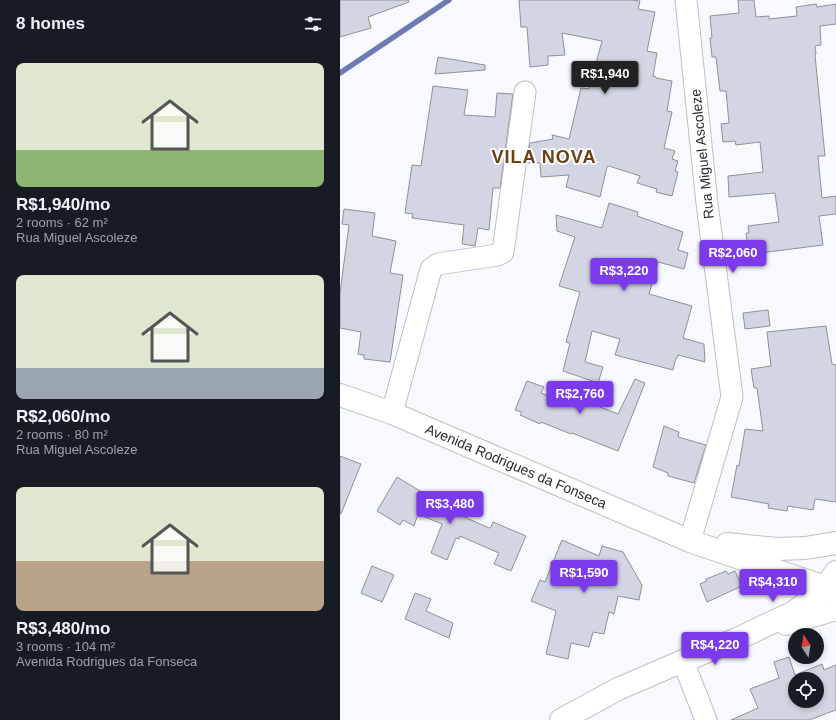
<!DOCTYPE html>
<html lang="en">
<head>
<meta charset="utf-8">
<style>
  :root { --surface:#171b24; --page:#20242c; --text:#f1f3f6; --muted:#9ea1a6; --accent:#7c3aed }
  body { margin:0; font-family:Arial,sans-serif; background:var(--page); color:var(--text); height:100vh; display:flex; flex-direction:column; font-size:15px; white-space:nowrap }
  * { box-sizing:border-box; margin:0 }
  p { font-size:13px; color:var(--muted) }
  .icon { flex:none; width:22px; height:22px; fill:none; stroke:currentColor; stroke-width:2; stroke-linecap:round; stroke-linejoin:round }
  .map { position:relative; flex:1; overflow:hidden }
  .details { display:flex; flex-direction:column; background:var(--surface); width:340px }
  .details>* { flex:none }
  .needle { width:26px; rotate:348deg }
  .tools { position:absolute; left:448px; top:628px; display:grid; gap:8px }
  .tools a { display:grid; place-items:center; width:36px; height:36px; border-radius:50%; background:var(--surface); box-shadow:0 2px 6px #0003; font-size:20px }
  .price { position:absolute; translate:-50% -34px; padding:0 9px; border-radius:4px; background:var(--accent); color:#fff; font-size:13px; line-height:26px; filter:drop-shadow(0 1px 2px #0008) }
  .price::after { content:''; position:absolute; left:50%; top:24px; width:12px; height:9px; margin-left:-6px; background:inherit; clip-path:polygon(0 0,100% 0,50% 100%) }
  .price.on { background:#222; color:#fff }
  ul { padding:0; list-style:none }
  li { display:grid; align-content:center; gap:8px; height:212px; padding:0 16px }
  li span { display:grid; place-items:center; height:124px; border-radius:8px; color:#555 }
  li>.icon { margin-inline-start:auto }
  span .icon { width:72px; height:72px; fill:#fffc; stroke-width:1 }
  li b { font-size:17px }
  h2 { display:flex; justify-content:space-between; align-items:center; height:48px; padding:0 16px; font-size:17px }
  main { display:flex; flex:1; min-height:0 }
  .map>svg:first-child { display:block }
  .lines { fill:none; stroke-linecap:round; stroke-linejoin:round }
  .stream { stroke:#6e7ab2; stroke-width:5.5 }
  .building { fill:#d3d6e2; stroke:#8e919c; fill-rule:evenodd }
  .minor-casing { stroke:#bcbfca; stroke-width:23 }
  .major-casing { stroke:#bcbfca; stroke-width:24 }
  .minor { stroke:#fff; stroke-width:21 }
  .major { stroke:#fff; stroke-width:22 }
  .labels { text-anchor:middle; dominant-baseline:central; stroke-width:4; stroke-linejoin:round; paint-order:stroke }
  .street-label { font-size:14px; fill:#292a2e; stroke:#fff }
  .district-label { font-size:18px; font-weight:bold; letter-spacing:1px; fill:#684013; stroke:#fff }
</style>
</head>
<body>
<main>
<section class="details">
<h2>8 homes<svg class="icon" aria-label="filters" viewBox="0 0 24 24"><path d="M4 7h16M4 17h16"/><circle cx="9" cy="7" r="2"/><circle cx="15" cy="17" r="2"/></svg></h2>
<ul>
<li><span style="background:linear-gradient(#dfe7d0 70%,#8fb573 0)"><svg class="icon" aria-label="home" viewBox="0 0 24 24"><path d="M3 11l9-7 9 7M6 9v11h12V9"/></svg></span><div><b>R$1,940/mo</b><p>2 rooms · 62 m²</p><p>Rua Miguel Ascoleze</p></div></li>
<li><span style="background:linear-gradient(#dfe7d0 75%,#9aa5b1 0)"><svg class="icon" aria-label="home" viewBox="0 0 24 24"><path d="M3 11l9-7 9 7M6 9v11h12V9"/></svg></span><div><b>R$2,060/mo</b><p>2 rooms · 80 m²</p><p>Rua Miguel Ascoleze</p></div></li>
<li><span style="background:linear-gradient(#dfe7d0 60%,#b9a48a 0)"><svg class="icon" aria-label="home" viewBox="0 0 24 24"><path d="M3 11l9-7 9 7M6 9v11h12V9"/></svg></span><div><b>R$3,480/mo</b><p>3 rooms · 104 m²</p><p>Avenida Rodrigues da Fonseca</p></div></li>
</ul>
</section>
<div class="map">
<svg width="496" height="720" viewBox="0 0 496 720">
  <rect width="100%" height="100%" fill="#f8f9fe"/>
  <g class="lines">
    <path class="stream" d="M 0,73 L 109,0"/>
  </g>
  <g class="building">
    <path d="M 0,0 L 68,0 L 69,2 L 28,17 L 31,28 L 0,37 Z"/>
    <path d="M 179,0 L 292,0 L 300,1 L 298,9 L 315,12 L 307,51 L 317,53 L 313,76 L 316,77 L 316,78 L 332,81 L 327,111 L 332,112 L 324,148 L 335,151 L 332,159 L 338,161 L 335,171 L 338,172 L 332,196 L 316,192 L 317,189 L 297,183 L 300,176 L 269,166 L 267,167 L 260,197 L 226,187 L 229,175 L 201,177 L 200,163 L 187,163 L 190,143 L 213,139 L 212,135 L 229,139 L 241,88 L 249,89 L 262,41 L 222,33 L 225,55 L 208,56 L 208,65 L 190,67 L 187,27 L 181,27 Z"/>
    <path d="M 398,0 L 414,0 L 416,17 L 429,16 L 429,19 L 457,16 L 456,7 L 476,4 L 477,7 L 496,4 L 496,24 L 480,26 L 481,45 L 475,46 L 476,54 L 475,55 L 485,156 L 478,156 L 482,198 L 496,196 L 496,214 L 479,216 L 483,245 L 412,254 L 411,253 L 409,253 L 406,233 L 409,233 L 408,226 L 439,222 L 435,193 L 389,197 L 388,176 L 423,172 L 420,142 L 396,145 L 395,141 L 383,142 L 381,124 L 389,123 L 386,91 L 380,91 L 376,57 L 372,57 L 370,38 L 372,38 L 370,16 L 399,13 Z"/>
    <path d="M 98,57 L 145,65 L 145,70 L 95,74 Z"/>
    <path d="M 93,86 L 128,90 L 124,115 L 155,117 L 157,93 L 173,94 L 160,188 L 153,188 L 149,230 L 138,228 L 135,246 L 122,244 L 124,225 L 72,218 L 73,214 L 65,213 L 72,165 L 81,166 Z"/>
    <path d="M 269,203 L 298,212 L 297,216 L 343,232 L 338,250 L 348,253 L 344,269 L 318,262 L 309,294 L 352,306 L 343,338 L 364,344 L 365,362 L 338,355 L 337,358 L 336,358 L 333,370 L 275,355 L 280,339 L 252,331 L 245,362 L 263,367 L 258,383 L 223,371 L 230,343 L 226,342 L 240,292 L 219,286 L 235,237 L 217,231 L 216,215 L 262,228 Z"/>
    <path d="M 4,209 L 35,213 L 32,236 L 56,241 L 50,273 L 63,275 L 50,362 L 24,359 L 24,355 L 18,354 L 21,332 L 0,328 L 0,293 L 9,225 L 2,224 Z"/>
    <path d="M 428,310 L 430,326 L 405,329 L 403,313 Z"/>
    <path d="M 486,326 L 492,364 L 496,365 L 496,502 L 475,499 L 473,510 L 448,506 L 447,511 L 428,508 L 429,504 L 391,497 L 397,465 L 399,466 L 405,429 L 423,431 L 417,388 L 414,388 L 411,369 L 431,366 L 427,332 Z"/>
    <path d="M 295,379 L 305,383 L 278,451 L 232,433 L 231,434 L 201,422 L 200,424 L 180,415 L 182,412 L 175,410 L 187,381 L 204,387 L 201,393 L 241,409 L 245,401 L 278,414 Z"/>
    <path d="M 324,426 L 339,432 L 338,437 L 366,445 L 354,483 L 328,476 L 328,473 L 313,467 Z"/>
    <path d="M 0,456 L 21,464 L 1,514 L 0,514 Z"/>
    <path d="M 57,477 L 85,494 L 83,497 L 111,509 L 111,511 L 149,528 L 151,527 L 153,522 L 186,536 L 171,571 L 154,564 L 159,553 L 120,536 L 119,539 L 116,538 L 107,560 L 91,553 L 102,524 L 78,514 L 74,526 L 63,520 L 60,525 L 37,511 Z"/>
    <path d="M 222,540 L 259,556 L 262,546 L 283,552 L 302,585 L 299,600 L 278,596 L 274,614 L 269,612 L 264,634 L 253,632 L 249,647 L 231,643 L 228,659 L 206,654 L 216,611 L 191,601 L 200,580 L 205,582 Z"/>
    <path d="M 32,566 L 54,575 L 42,602 L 21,593 Z"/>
    <path d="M 386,571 L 388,574 L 395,571 L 402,586 L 367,602 L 360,584 L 367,581 L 366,579 Z"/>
    <path d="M 75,593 L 91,599 L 86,611 L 113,623 L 109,638 L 65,619 Z"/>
    <path d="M 449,657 L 455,675 L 482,664 L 484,670 L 496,665 L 496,710 L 469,720 L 391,720 L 418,708 L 410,689 L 439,678 L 434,662 ZM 455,679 L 477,679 L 477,701 L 455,701 Z"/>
  </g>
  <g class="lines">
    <g class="minor-casing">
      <g id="minor">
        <path d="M 346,0 L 367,203 L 392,397 L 350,541"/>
        <path d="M 52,413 L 91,269 L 98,264 L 157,255 L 163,252 L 185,92"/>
        <path d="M 343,661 L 366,720"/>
      </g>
    </g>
    <g class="major-casing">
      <g id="major">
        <path d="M 0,395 L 52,413 L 350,541 L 496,591"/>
        <path d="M 387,544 L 437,549 L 465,548 L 496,543"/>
        <path d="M 446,624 L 496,609"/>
        <path d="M 221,720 L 278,689 L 343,661 L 395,640 L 454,612 L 472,599 L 485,587 L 496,572"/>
      </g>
    </g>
    <use href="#minor" class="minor"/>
    <use href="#major" class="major"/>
  </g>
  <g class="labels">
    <g class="street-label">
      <text transform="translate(362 154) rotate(-96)">Rua Miguel Ascoleze</text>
      <text transform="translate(176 466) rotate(23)">Avenida Rodrigues da Fonseca</text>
    </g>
    <g class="district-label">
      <text x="204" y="157">VILA NOVA</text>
    </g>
  </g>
</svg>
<div class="tools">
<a><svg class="needle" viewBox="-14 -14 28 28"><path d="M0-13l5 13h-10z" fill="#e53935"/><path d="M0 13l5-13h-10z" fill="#9ea1a6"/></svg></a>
<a><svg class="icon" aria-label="locate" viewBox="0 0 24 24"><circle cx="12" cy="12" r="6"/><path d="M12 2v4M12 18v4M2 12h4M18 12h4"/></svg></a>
</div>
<b class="price on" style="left:265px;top:95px">R$1,940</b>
<b class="price" style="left:393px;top:274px">R$2,060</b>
<b class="price" style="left:284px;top:292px">R$3,220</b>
<b class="price" style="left:240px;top:415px">R$2,760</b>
<b class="price" style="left:110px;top:525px">R$3,480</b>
<b class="price" style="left:244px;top:594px">R$1,590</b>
<b class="price" style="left:433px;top:603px">R$4,310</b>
<b class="price" style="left:375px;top:666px">R$4,220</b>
</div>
</main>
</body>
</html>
